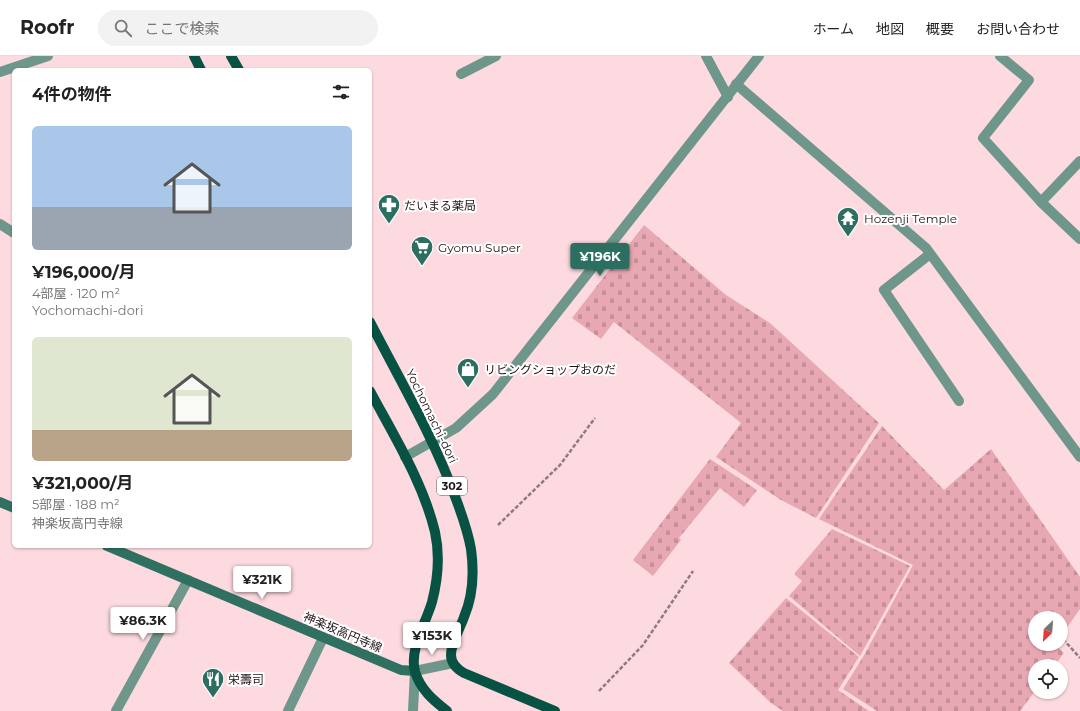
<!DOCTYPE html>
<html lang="ja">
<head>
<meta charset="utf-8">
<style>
  :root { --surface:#fff; --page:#f2f2f2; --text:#222; --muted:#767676; --line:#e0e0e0; --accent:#2c6e5f }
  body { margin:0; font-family:Montserrat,"Noto Sans JP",sans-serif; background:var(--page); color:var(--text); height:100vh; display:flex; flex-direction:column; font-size:15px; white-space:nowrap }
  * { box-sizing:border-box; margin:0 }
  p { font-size:13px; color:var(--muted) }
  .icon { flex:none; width:22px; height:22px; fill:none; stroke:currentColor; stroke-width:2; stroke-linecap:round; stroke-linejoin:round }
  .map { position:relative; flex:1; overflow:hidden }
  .drawer { position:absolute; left:12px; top:12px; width:360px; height:480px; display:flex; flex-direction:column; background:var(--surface); border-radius:6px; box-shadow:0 1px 3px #0004 }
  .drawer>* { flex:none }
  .needle { width:26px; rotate:205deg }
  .buttons { position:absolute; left:1028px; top:555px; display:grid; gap:8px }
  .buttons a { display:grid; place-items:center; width:40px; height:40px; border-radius:50%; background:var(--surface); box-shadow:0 1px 3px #0004; font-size:20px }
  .price { position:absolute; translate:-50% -34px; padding:0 9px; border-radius:4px; background:#fff; color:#222; font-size:13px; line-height:26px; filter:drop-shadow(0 1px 2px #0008) }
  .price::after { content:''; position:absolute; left:50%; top:24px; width:12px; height:9px; margin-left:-6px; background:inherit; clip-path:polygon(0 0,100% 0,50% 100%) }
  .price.selected { background:var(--accent); color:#fff }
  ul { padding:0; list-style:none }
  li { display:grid; align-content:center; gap:8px; height:212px; padding:0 20px }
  li span { display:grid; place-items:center; height:124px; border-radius:6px; color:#555 }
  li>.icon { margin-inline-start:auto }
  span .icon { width:72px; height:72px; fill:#fffc; stroke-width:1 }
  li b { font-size:17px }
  h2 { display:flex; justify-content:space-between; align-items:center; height:48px; padding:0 20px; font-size:17px }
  header { display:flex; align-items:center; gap:24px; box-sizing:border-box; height:56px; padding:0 20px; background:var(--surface); border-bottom:1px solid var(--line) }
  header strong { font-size:19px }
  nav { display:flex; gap:22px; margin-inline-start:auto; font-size:14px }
  .search { width:280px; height:36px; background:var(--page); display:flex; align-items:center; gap:10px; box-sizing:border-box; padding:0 14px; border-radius:22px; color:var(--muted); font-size:15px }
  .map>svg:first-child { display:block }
  .cemetery { fill:url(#cemetery-stones) }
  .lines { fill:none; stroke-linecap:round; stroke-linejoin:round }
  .path { stroke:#92797e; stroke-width:2.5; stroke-dasharray:4 2; stroke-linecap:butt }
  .service { stroke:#6e968a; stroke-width:10 }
  .minor { stroke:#6e968a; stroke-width:10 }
  .tertiary { stroke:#6e968a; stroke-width:10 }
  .secondary { stroke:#2f7060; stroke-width:10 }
  .primary { stroke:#075243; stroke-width:10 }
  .labels { text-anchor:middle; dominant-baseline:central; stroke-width:4; stroke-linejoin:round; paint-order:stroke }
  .shield { fill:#fff; stroke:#655a5d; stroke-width:1 }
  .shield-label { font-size:11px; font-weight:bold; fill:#231417 }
  .poi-label { font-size:12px; fill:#231417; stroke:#fff; text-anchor:start }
  .street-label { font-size:12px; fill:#231417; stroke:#fff }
</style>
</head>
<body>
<header>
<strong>Roofr</strong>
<div class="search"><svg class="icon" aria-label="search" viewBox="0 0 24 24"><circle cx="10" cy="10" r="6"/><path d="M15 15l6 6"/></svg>ここで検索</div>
<nav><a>ホーム</a><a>地図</a><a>概要</a><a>お問い合わせ</a></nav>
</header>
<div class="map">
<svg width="1080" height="655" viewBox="0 0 1080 655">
  <defs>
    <pattern id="cemetery-stones" width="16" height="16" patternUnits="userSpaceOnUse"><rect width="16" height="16" fill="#e8a8b3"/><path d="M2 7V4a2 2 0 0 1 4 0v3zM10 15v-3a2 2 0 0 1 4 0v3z" fill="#c79099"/></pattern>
  </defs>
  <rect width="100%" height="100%" fill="#fddae0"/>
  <g class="cemetery">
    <path d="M 644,169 L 726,239 L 770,267 L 879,367 L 816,462 L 781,444 L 716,401 L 741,367 L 614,266 L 601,283 L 572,262 Z"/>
    <path d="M 882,370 L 944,434 L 991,393 L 1080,521 L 1080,553 L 1061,580 L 1061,562 L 1035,562 L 1035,588 L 1055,588 L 1064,597 L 1054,610 L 1035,610 L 1035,635 L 1020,655 L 877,655 L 843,633 L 863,601 L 913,509 L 819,463 Z"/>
    <path d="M 710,403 L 757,434 L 744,451 L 720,432 L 679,482 L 681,484 L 653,520 L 633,504 Z"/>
    <path d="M 832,473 L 910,510 L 860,600 L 789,540 L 802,525 L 794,518 Z"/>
    <path d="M 786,542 L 859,601 L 838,634 L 869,655 L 783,655 L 771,647 L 729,607 Z"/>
  </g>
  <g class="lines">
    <g class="path">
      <path d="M 498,469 L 560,409 L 595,362"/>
      <path d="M 1063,583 L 1080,602"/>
      <path d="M 599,635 L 643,589 L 693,515"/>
    </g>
    <g class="service">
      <path d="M 1000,0 L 1029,24 L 983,82 L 1041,146 L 1080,183"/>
      <path d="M 461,18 L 496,0"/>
      <path d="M 736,28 L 926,192 L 1080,401"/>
      <path d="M 1041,146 L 1080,105"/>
      <path d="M 0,168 L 14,177"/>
      <path d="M 930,198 L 884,234 L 959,345"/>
      <path d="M 288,655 L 323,582"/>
      <path d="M 413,655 L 415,615"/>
    </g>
    <g class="minor">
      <path d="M 706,0 L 728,41"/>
      <path d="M 0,16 L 48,0"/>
      <path d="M 405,401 L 456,372 L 493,338 L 759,0"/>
      <path d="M 116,655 L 188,524"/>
    </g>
    <path class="tertiary" d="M 415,615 L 453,607"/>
    <g class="secondary">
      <path d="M 0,446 L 14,452"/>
      <path d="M 107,490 L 401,614 L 415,615"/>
    </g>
    <g class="primary">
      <path d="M 194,0 L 201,14"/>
      <path d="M 231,0 L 239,14"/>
      <path d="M 370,266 C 400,324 434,382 456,443 C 462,459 468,476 471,493 C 474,515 473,540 464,561 C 460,573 451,586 451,599 C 451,608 457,613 464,617 L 555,655"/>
      <path d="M 370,335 C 394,380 423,426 435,476 C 440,499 438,523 432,546 C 426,567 409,593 415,616 C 421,634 433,644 447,655"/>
    </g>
  </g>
  <defs>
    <g id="pharmacy-pin" transform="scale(1.15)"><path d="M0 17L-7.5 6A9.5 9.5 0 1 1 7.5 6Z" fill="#2c6e5f" stroke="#fff"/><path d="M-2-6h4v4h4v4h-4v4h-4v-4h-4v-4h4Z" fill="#fff"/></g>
    <g id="temple-pin" transform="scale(1.15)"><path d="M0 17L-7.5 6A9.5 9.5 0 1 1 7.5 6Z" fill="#2c6e5f" stroke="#fff"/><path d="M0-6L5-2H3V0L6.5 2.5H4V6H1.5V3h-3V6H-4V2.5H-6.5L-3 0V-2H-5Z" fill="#fff"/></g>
    <g id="supermarket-pin" transform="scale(1.15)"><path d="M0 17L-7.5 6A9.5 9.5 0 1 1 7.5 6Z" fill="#2c6e5f" stroke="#fff"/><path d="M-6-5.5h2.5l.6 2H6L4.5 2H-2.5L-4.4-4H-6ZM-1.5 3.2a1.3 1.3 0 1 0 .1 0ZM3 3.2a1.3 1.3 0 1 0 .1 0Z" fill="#fff"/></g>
    <g id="shop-pin" transform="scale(1.15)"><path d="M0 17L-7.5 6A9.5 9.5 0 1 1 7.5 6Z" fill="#2c6e5f" stroke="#fff"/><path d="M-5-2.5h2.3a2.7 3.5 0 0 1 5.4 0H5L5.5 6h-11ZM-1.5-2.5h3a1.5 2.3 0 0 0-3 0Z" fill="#fff"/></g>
    <g id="restaurant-pin" transform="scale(1.15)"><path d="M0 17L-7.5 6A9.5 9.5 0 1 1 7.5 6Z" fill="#2c6e5f" stroke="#fff"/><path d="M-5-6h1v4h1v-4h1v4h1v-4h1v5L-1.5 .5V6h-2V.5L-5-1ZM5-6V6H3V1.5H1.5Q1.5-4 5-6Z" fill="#fff"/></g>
  </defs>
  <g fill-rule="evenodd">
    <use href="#pharmacy-pin" x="389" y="149"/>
    <use href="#temple-pin" x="848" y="162"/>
    <use href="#supermarket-pin" x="422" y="191"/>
    <use href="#shop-pin" x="468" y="313"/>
    <use href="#restaurant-pin" x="213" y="623"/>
  </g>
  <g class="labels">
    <rect class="shield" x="437" y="421" width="30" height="18" rx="3"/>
    <g class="shield-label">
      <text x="452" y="430">302</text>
    </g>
    <g class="poi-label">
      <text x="404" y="149">だいまる薬局</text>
      <text x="864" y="162">Hozenji Temple</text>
      <text x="438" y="191">Gyomu Super</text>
      <text x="484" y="313">リビングショップおのだ</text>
      <text x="228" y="623">栄壽司</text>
    </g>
    <g class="street-label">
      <text transform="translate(432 360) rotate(64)">Yochomachi-dori</text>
      <text transform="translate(343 576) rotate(23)">神楽坂高円寺線</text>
    </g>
  </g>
</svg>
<div class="buttons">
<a><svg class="needle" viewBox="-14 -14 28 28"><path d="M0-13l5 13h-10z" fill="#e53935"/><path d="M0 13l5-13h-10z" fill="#767676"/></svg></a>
<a><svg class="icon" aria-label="locate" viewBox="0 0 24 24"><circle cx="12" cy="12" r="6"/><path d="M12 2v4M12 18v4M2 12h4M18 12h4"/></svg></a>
</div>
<b class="price selected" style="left:600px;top:221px">¥196K</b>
<b class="price" style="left:262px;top:544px">¥321K</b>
<b class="price" style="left:143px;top:585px">¥86.3K</b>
<b class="price" style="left:432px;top:600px">¥153K</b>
<section class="drawer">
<h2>4件の物件<svg class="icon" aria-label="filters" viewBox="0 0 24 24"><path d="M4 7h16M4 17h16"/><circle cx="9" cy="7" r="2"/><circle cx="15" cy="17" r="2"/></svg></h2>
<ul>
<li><span style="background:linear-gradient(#a9c7e8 65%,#9aa5b1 0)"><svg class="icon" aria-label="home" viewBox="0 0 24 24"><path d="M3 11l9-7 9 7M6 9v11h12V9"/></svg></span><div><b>¥196,000/月</b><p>4部屋 · 120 m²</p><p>Yochomachi-dori</p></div></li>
<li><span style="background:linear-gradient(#dfe7d0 75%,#b9a48a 0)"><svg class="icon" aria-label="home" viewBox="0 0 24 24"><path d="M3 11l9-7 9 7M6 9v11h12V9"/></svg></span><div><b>¥321,000/月</b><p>5部屋 · 188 m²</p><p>神楽坂高円寺線</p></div></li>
</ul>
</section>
</div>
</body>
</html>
